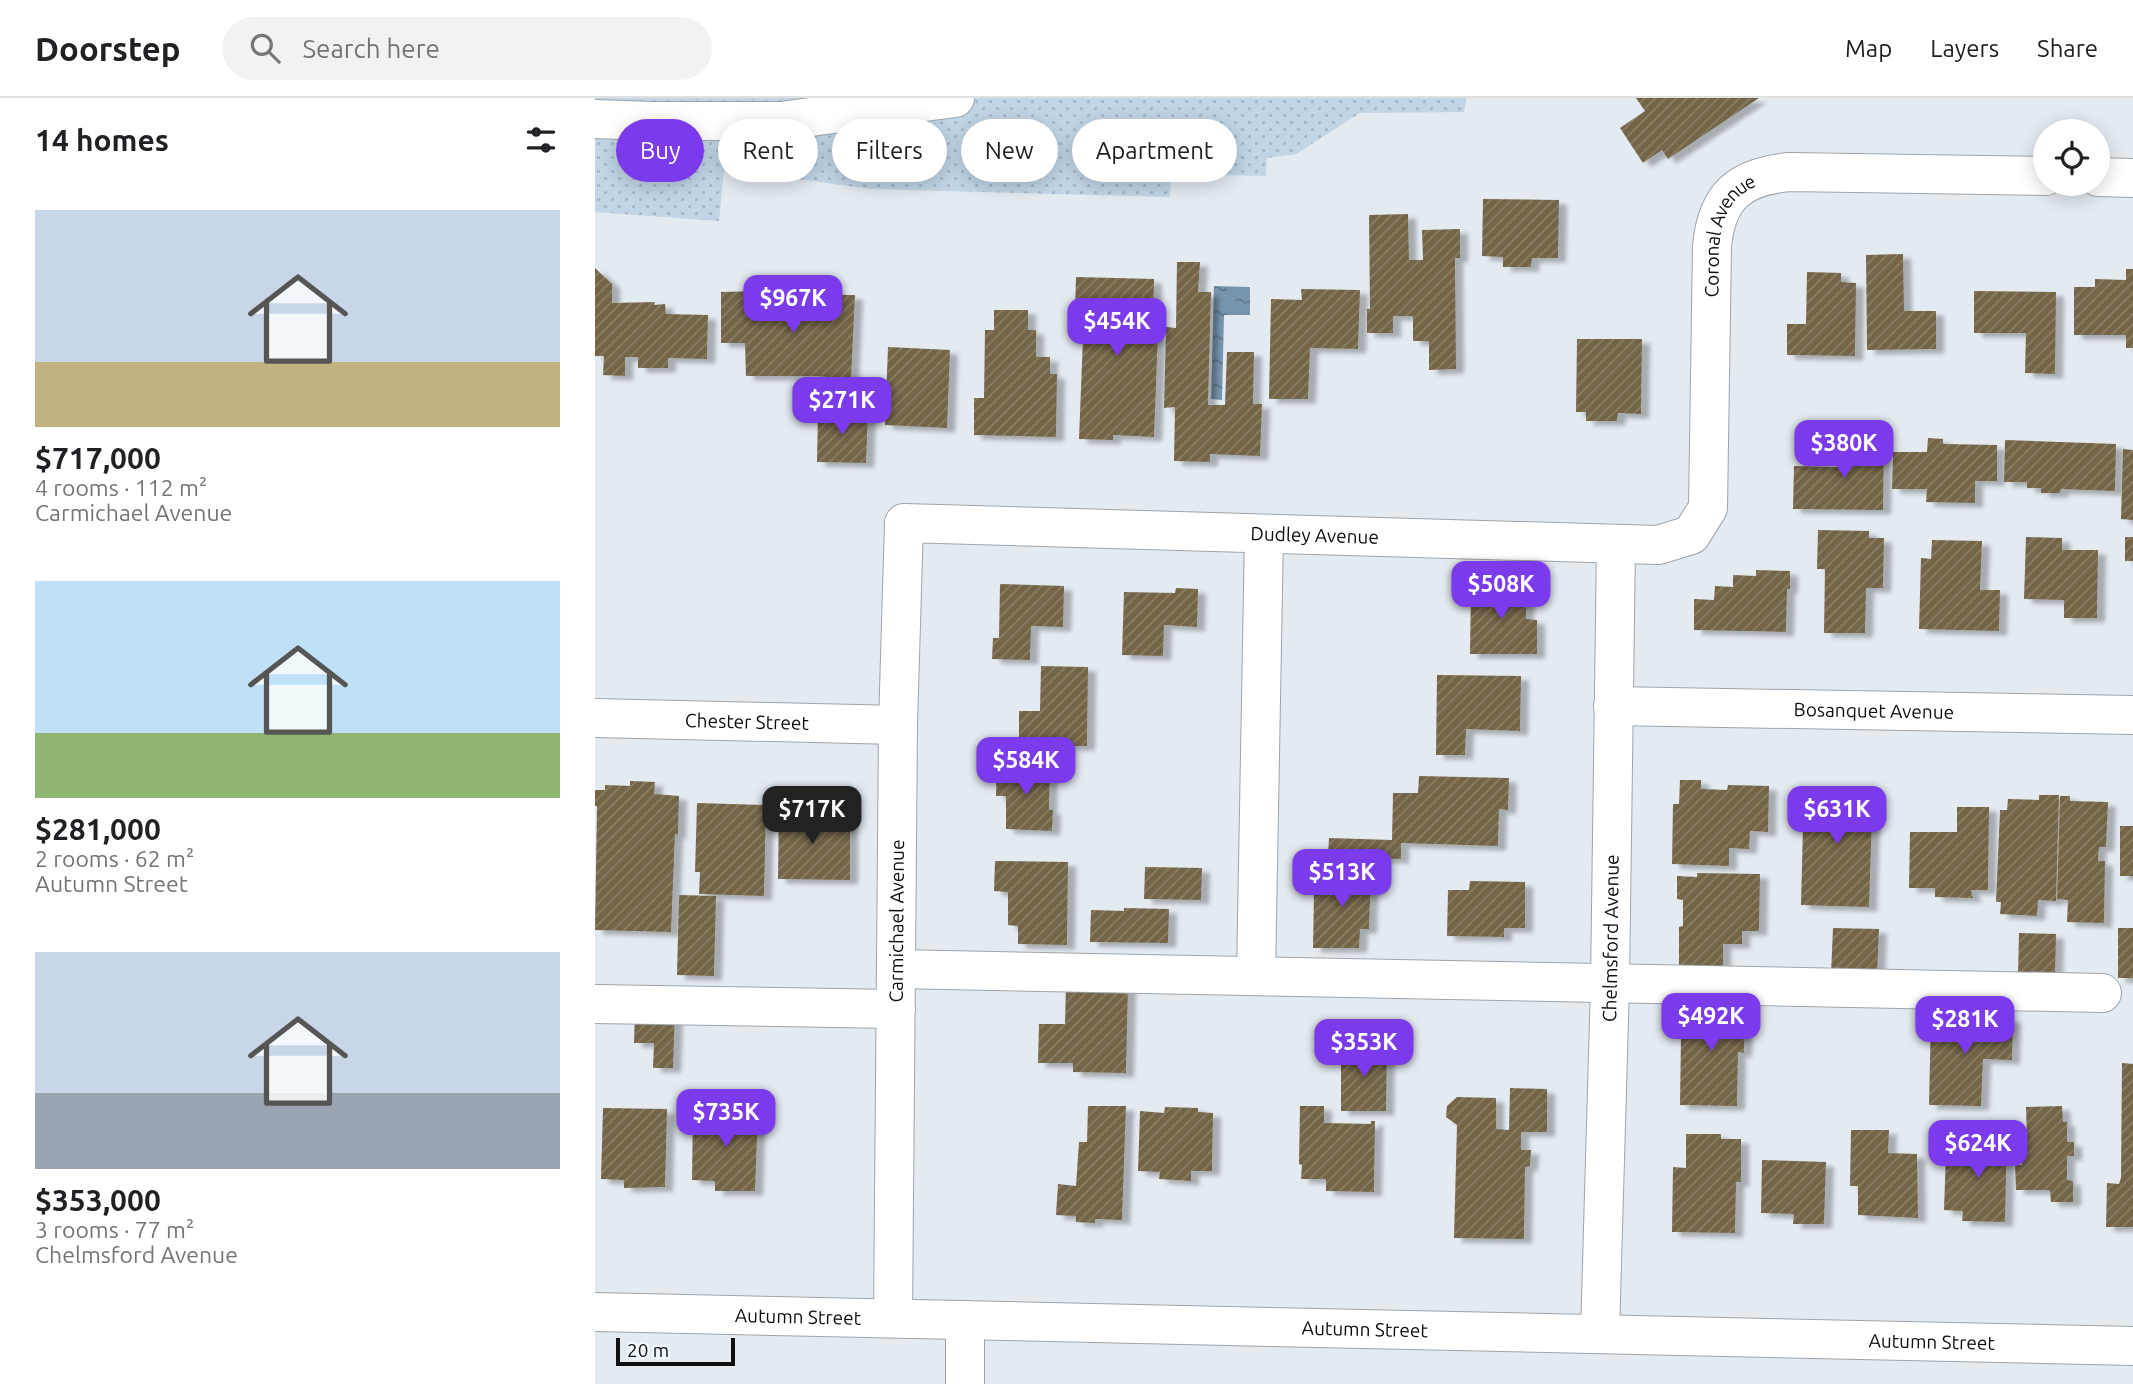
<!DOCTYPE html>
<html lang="en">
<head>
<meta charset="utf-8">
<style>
  :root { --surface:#fff; --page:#f2f2f2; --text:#202124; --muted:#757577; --line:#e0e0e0; --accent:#7c3aed }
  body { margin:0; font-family:Ubuntu,sans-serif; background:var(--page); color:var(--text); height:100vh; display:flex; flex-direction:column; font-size:26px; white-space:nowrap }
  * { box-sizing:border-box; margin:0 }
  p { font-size:23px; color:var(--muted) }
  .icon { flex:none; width:38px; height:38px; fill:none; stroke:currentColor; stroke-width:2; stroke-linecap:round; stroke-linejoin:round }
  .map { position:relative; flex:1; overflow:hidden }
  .sheet { display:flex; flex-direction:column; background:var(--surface); width:595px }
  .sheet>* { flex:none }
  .hud { position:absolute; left:21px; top:21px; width:665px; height:63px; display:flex; gap:14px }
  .fabs { position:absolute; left:1438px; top:21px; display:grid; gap:14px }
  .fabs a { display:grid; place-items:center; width:77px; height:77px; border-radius:50%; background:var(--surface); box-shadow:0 4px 18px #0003; font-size:35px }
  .scale { position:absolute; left:21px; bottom:18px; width:119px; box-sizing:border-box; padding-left:7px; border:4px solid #0d0f11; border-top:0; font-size:19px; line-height:24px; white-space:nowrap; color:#0d0f11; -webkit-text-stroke:5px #f0f7fd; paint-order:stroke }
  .price { position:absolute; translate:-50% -60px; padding:0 16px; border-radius:14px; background:var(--accent); color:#fff; font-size:23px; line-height:46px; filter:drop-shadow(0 2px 4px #0008) }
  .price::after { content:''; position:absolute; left:50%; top:42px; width:21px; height:16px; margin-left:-10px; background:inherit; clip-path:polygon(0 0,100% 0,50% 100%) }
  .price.current { background:#222; color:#fff }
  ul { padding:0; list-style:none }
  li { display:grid; align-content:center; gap:14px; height:371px; padding:0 35px }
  li span { display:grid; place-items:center; height:217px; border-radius:0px; color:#555 }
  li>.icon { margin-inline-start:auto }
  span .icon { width:126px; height:126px; fill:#fffc; stroke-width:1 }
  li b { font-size:30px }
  h2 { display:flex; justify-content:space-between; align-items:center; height:84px; padding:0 35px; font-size:30px }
  .chip { padding:0 24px; border-radius:32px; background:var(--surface); box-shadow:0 4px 18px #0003; font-size:24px; line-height:63px }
  .chip.current { background:var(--accent); color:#fff }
  header { display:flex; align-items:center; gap:42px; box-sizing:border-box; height:98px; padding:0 35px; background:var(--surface); border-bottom:2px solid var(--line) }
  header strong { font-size:33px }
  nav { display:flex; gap:38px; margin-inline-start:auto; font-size:24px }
  .search { width:490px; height:63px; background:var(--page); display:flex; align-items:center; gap:18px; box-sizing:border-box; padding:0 24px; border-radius:38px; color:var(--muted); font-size:26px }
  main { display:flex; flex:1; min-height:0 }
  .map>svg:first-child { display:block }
  .grass { fill:url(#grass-dots) }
  .water { fill:url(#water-ripples) }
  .building { fill:url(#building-hatch); filter:url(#shadow) }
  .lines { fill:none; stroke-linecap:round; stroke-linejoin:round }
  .minor-casing { stroke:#9ea5aa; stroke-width:40 }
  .major-casing { stroke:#9ea5aa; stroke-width:40 }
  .minor { stroke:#fff; stroke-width:38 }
  .major { stroke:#fff; stroke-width:38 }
  .labels { text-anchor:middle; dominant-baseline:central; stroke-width:5; stroke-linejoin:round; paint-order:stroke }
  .street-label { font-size:19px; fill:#0d0f11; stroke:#f0f7fd }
</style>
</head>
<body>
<header>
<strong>Doorstep</strong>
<div class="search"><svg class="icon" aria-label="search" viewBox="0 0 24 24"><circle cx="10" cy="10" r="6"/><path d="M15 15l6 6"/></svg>Search here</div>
<nav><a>Map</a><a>Layers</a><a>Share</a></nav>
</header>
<main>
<section class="sheet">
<h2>14 homes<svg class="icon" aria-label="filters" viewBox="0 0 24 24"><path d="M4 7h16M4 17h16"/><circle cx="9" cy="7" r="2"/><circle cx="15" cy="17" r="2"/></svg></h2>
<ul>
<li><span style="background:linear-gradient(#c9d6e8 70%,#c2b280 0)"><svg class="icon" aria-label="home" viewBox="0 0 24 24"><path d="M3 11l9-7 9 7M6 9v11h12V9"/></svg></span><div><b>$717,000</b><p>4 rooms · 112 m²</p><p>Carmichael Avenue</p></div></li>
<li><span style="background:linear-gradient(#bfe0f5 70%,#8fb573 0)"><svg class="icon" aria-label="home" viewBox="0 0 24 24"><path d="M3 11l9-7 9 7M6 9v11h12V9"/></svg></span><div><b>$281,000</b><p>2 rooms · 62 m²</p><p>Autumn Street</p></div></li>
<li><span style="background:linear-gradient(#c9d6e8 65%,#9aa5b1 0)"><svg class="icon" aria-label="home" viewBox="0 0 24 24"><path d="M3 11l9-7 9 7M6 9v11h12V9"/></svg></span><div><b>$353,000</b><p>3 rooms · 77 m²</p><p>Chelmsford Avenue</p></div></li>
</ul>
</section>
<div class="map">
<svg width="1538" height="1286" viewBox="0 0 1538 1286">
  <defs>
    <pattern id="grass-dots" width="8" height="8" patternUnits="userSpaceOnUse" patternTransform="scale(1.75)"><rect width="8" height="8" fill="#c1d5e6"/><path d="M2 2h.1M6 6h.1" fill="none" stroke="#a5b6c4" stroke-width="1.8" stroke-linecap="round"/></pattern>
    <pattern id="water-ripples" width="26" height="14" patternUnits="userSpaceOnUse" patternTransform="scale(1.75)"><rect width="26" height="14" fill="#7695ad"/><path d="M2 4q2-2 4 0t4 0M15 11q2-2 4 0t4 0" fill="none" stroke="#5f788b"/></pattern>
    <pattern id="building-hatch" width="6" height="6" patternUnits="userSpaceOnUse" patternTransform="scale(1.75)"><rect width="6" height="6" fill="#756546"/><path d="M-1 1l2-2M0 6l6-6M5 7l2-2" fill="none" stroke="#887e68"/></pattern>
    <filter id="shadow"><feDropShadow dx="8" dy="4.5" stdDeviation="2" flood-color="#0004"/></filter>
  </defs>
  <rect width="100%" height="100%" fill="#e3eaf0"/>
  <path class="grass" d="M 0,0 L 871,0 L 869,14 L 765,15 L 701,56 L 672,60 L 671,78 L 576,76 L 575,99 L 276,91 L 129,71 L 124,123 L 0,114 Z"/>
  <path class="water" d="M 619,188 L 655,189 L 655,217 L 629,217 L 627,302 L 616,301 Z"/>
  <g class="building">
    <path d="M 1041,0 L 1164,0 L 1073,61 L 1067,52 L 1048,65 L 1025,30 L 1050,13 Z"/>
    <path d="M 888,101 L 964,102 L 963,160 L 937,160 L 936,169 L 908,169 L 908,159 L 887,158 Z"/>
    <path d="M 813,116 L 814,162 L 828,162 L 827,132 L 865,131 L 865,160 L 860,160 L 861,271 L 834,272 L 834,243 L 818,243 L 818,218 L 798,218 L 798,235 L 772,235 L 772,211 L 775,211 L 774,117 Z"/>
    <path d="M 1308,156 L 1309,213 L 1341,213 L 1341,251 L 1272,252 L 1271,157 Z"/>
    <path d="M 582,164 L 605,164 L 603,194 L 616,194 L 613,307 L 630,307 L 632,254 L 659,254 L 658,306 L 667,306 L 665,358 L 615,356 L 615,364 L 579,363 L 580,309 L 569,310 L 571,229 L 581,230 Z"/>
    <path d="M 0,170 L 17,186 L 17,205 L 60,204 L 59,207 L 70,206 L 71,216 L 113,217 L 112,261 L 73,260 L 73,270 L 43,270 L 43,259 L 30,259 L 30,278 L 8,277 L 9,258 L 0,258 Z"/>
    <path d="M 1531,171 L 1538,171 L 1538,250 L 1531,250 L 1531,237 L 1479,237 L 1479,189 L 1500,189 L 1500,181 L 1531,182 Z"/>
    <path d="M 1212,174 L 1246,175 L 1246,184 L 1261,185 L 1260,258 L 1192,257 L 1192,226 L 1211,226 Z"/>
    <path d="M 481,179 L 559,181 L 558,236 L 563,236 L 559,339 L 518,337 L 518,342 L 484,341 L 489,214 L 480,213 Z"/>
    <path d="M 207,190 L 240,192 L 240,197 L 260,197 L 256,281 L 220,278 L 151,278 L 150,245 L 126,245 L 126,194 L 163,193 L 163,223 L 207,223 Z"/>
    <path d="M 706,191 L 765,192 L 763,251 L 715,250 L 713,301 L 674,301 L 676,201 L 707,202 Z"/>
    <path d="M 1379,193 L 1461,194 L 1460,276 L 1430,275 L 1431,235 L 1379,235 Z"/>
    <path d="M 399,212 L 433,212 L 433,232 L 441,232 L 441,259 L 455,259 L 455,276 L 462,276 L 461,339 L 379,337 L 379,300 L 389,300 L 390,232 L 399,232 Z"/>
    <path d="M 982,241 L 1047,241 L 1046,316 L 1023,315 L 1022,323 L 991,323 L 991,314 L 981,314 Z"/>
    <path d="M 293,249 L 355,252 L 352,330 L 290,327 Z"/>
    <path d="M 223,314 L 273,314 L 271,365 L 222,364 Z"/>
    <path d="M 1333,340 L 1348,341 L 1348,346 L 1402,347 L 1402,383 L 1380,383 L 1380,405 L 1331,404 L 1332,391 L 1297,391 L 1298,354 L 1332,354 Z"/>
    <path d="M 1243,341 L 1289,342 L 1288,412 L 1198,411 L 1199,368 L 1243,369 Z"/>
    <path d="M 1410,342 L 1521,346 L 1520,393 L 1466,391 L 1465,395 L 1446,395 L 1446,390 L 1432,390 L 1432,384 L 1409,384 Z"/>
    <path d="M 1528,351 L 1538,352 L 1538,422 L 1526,421 Z"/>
    <path d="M 1223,432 L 1274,433 L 1274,440 L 1289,440 L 1288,490 L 1271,490 L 1270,535 L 1229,535 L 1230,471 L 1222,471 Z"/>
    <path d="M 1431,439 L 1467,440 L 1467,452 L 1503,452 L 1502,520 L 1469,520 L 1469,502 L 1429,501 Z"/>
    <rect x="1530" y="439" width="8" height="24"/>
    <path d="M 1337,442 L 1387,443 L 1385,492 L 1405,492 L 1404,533 L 1324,531 L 1326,460 L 1336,461 Z"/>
    <path d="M 1161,472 L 1195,473 L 1195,491 L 1192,491 L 1191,534 L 1099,532 L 1099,501 L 1119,502 L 1120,488 L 1138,489 L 1138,477 L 1161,478 Z"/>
    <path d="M 405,486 L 469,488 L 468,529 L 436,528 L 435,562 L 397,561 L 398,540 L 404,540 Z"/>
    <path d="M 876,486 L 931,487 L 931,521 L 942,522 L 942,556 L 875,556 Z"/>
    <path d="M 581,490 L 603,491 L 602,529 L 569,527 L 568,558 L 527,557 L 529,494 L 580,495 Z"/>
    <path d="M 446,568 L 493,569 L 492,648 L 424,648 L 424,613 L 445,613 Z"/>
    <path d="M 842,577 L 926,578 L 925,633 L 871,631 L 870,657 L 841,657 Z"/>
    <path d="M 402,668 L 455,669 L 454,712 L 458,712 L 457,733 L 411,731 L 411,698 L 401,698 Z"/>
    <path d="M 824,678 L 914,680 L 913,712 L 904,711 L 903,748 L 806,745 L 806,761 L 733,759 L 734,740 L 797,742 L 798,695 L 823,695 Z"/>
    <path d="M 1085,682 L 1106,682 L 1106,691 L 1132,692 L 1133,687 L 1174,688 L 1173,734 L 1155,733 L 1154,751 L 1134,750 L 1134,768 L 1077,766 L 1078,706 L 1084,706 Z"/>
    <path d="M 35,683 L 60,684 L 59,696 L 84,698 L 83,737 L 80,736 L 76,834 L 0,832 L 2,708 L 0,708 L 0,692 L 10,692 L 10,687 L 35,688 Z"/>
    <path d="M 1209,688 L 1278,690 L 1274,809 L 1206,807 Z"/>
    <path d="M 1444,697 L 1464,697 L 1461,803 L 1443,802 L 1442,818 L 1405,816 L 1406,804 L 1401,804 L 1405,712 L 1412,712 L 1413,701 L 1444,702 Z"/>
    <path d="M 1465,698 L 1475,698 L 1475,703 L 1513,704 L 1511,749 L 1504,749 L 1503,763 L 1510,763 L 1509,825 L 1472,824 L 1473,802 L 1462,801 Z"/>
    <path d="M 102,705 L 171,707 L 169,798 L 104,796 L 105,774 L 100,774 Z"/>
    <path d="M 184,705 L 213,705 L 213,725 L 255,725 L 255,782 L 183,781 Z"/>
    <path d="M 1362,709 L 1394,709 L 1393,792 L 1376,792 L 1378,800 L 1340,799 L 1340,790 L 1314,790 L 1315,734 L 1362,734 Z"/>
    <rect x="1525" y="728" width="13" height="50"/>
    <path d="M 400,763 L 473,764 L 472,847 L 423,846 L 423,828 L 413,827 L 413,794 L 399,793 Z"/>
    <path d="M 550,769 L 607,770 L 606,802 L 549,801 Z"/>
    <path d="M 729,771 L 776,772 L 774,831 L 765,831 L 764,850 L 718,850 L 719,793 L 728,793 Z"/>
    <path d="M 1102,775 L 1165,776 L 1164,833 L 1147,833 L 1147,846 L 1128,846 L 1128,871 L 1084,870 L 1084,829 L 1088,828 L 1088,802 L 1082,801 L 1082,778 L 1102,779 Z"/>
    <path d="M 875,783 L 930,784 L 930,830 L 909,830 L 909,839 L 852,838 L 853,792 L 874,792 Z"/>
    <path d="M 84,797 L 121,798 L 119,878 L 82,877 Z"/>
    <path d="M 529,810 L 574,811 L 573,845 L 495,844 L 496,812 L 529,813 Z"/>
    <path d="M 1238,830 L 1284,831 L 1282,877 L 1236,876 Z"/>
    <rect x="1523" y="830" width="15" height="50"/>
    <path d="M 1424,835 L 1461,836 L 1460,879 L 1423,878 Z"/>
    <path d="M 471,886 L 533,888 L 531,975 L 478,974 L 478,965 L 443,965 L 444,926 L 470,926 Z"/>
    <path d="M 1094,899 L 1129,900 L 1128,910 L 1150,911 L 1149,955 L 1143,954 L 1142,1008 L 1085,1007 L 1086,938 L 1093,938 Z"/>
    <path d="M 40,913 L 80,913 L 78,970 L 58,970 L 59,945 L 39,945 Z"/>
    <path d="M 1336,918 L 1418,920 L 1417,962 L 1388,961 L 1386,1008 L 1334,1007 Z"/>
    <path d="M 746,949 L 792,950 L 791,1013 L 746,1013 Z"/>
    <path d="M 1527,965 L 1538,966 L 1538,1129 L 1511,1129 L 1512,1085 L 1524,1086 L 1526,1080 Z"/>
    <path d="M 915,990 L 952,991 L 952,1034 L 926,1034 L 926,1052 L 936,1052 L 935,1068 L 930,1069 L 929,1141 L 859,1140 L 862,1027 L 851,1019 L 852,1008 L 862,999 L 901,1000 L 901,1031 L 914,1032 Z"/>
    <path d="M 493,1008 L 531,1008 L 527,1122 L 500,1121 L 500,1125 L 481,1124 L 481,1118 L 461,1117 L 463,1086 L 481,1088 L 484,1044 L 492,1044 Z"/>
    <path d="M 705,1008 L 729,1008 L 729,1025 L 776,1026 L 776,1023 L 780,1023 L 779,1094 L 731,1093 L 731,1081 L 706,1081 L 707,1067 L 704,1066 Z"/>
    <path d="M 1467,1008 L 1468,1024 L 1472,1024 L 1472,1044 L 1479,1044 L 1479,1058 L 1472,1058 L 1472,1082 L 1478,1083 L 1478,1104 L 1456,1104 L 1455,1092 L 1421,1092 L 1420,1067 L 1427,1067 L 1427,1042 L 1432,1042 L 1431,1009 Z"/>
    <path d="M 570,1009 L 603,1010 L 603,1014 L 618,1015 L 617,1073 L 596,1073 L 596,1083 L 564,1081 L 565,1074 L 543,1073 L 545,1013 L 569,1015 Z"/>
    <path d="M 8,1010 L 72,1011 L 70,1089 L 29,1090 L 29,1082 L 6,1081 Z"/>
    <path d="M 98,1012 L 163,1012 L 160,1093 L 120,1093 L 120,1083 L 97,1082 Z"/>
    <path d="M 1256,1032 L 1294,1032 L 1293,1055 L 1322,1056 L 1323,1120 L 1263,1117 L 1263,1088 L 1255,1088 Z"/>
    <path d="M 1379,1035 L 1412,1036 L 1410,1124 L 1367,1123 L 1368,1113 L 1349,1112 L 1351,1054 L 1378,1055 Z"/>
    <path d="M 1091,1036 L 1126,1036 L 1126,1041 L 1146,1041 L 1146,1084 L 1141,1084 L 1140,1135 L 1077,1134 L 1078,1069 L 1091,1070 Z"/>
    <path d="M 1167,1062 L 1231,1064 L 1229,1126 L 1198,1126 L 1199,1116 L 1166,1115 Z"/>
  </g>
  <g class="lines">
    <g class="minor-casing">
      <g id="minor">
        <path d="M 1503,79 L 1538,80"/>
        <path id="s1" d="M 1018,608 L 1538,617"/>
        <path id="s2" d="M 0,620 L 303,627"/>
        <path d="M 301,871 L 1507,895"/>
        <path d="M 661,878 L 669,436"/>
        <path d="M 0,906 L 301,911"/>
        <path id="s3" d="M 0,1214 L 1538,1248"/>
        <path id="s4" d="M 298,1220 L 303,627 L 309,425 L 1063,447 L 1096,437 L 1113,410 L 1117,148 C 1122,97 1145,79 1194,74 L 1451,78"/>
        <path d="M 370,1222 L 370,1286"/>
        <path id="s5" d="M 1005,1236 L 1015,886 L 1021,446"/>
      </g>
    </g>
    <g class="major-casing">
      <path id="major" d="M 0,21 L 56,23 L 186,23 L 360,0"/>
    </g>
    <use href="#minor" class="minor"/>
    <use href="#major" class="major"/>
  </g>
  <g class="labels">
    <g class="street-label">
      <text stroke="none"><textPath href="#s4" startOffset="1894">Coronal Avenue</textPath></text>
      <text stroke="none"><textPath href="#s4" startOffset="1206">Dudley Avenue</textPath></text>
      <text stroke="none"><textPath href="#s1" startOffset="261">Bosanquet Avenue</textPath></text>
      <text stroke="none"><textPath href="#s2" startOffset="152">Chester Street</textPath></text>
      <text stroke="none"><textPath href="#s4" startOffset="397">Carmichael Avenue</textPath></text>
      <text stroke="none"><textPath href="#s5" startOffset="396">Chelmsford Avenue</textPath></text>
      <text stroke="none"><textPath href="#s3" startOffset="203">Autumn Street</textPath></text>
      <text stroke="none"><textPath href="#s3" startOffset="770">Autumn Street</textPath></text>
      <text stroke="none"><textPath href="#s3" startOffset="1337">Autumn Street</textPath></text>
    </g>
  </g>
</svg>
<div class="fabs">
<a><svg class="icon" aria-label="locate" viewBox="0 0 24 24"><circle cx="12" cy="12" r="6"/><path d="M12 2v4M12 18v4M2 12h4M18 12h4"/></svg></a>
</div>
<div class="scale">20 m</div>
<b class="price" style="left:198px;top:237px">$967K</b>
<b class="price" style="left:522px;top:260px">$454K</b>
<b class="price" style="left:247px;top:339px">$271K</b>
<b class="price" style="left:1249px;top:382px">$380K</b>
<b class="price" style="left:906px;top:523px">$508K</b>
<b class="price" style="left:431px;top:699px">$584K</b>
<b class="price current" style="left:217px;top:748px">$717K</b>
<b class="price" style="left:1242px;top:748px">$631K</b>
<b class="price" style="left:747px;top:811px">$513K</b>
<b class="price" style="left:1116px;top:955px">$492K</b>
<b class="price" style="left:1370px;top:958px">$281K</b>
<b class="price" style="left:769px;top:981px">$353K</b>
<b class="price" style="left:131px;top:1051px">$735K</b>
<b class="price" style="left:1383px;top:1082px">$624K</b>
<div class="hud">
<a class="chip current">Buy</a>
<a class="chip">Rent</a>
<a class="chip">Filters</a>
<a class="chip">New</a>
<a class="chip">Apartment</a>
</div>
</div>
</main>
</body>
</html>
